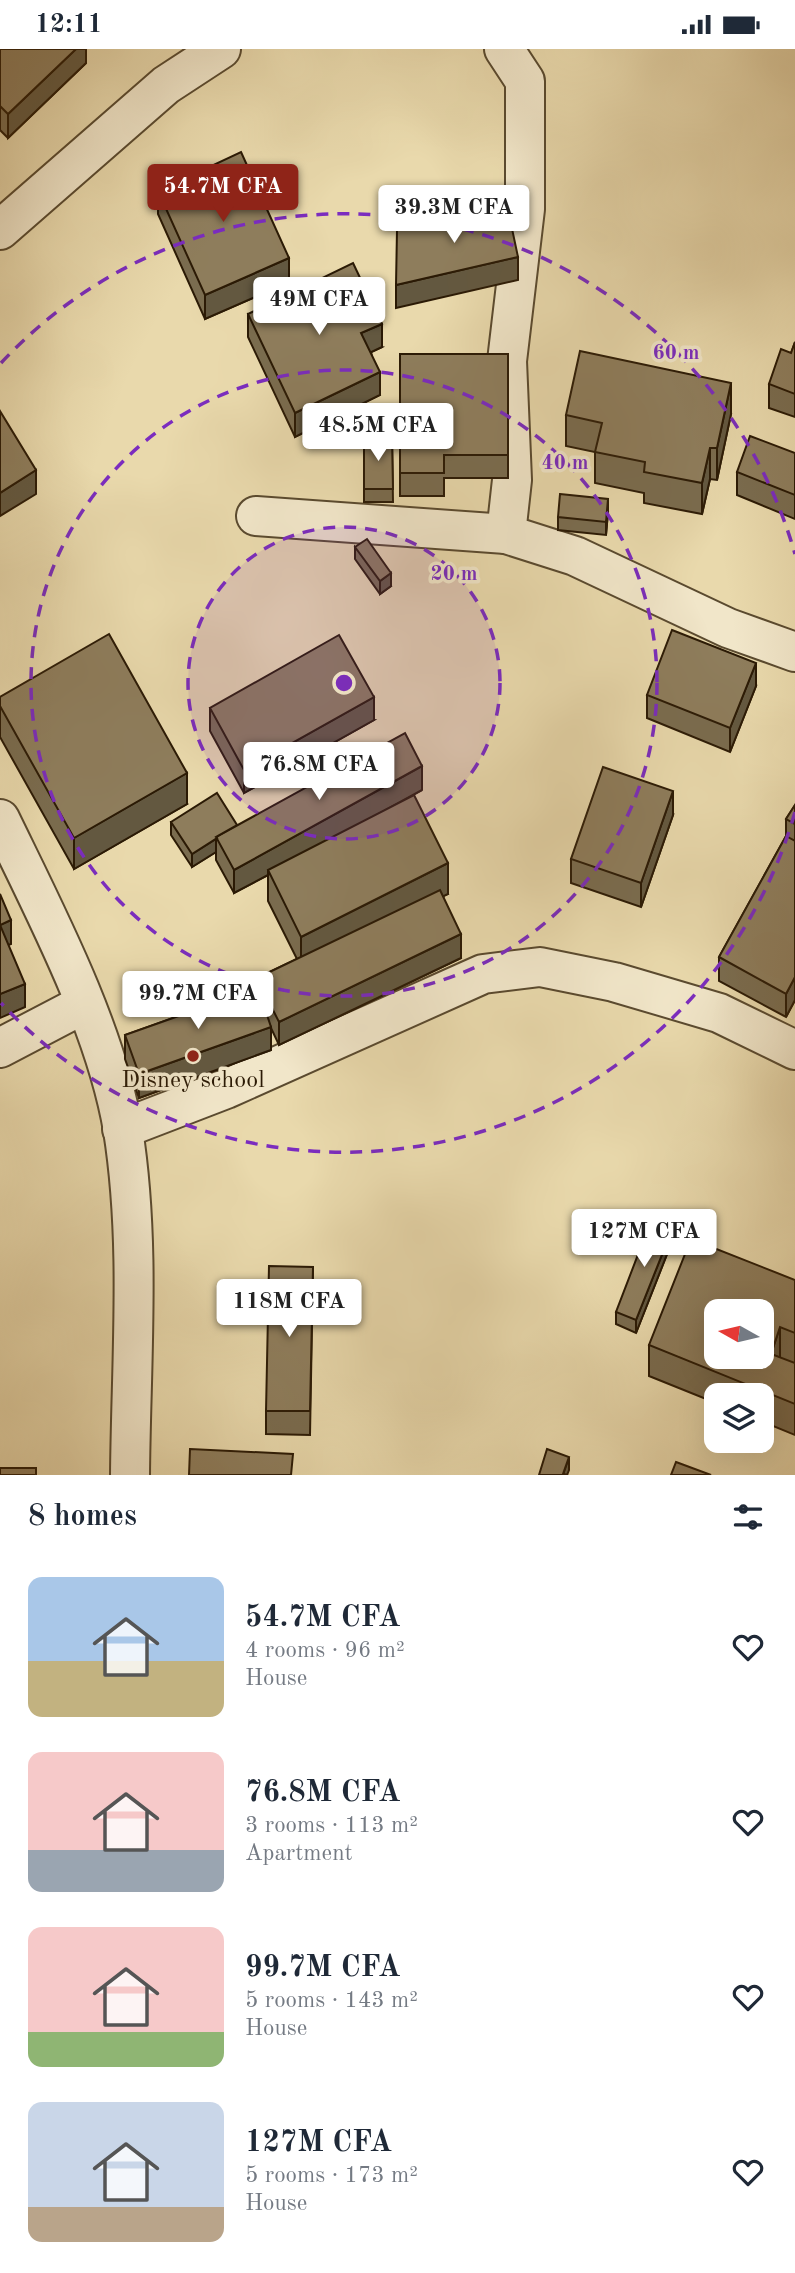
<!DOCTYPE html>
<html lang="en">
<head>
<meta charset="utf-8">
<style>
  :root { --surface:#fff; --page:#f2f2f3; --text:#1f2937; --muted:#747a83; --accent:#8f2418 }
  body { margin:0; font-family:"Old Standard TT",serif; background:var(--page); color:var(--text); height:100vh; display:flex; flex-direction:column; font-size:26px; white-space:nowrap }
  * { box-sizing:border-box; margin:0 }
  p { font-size:23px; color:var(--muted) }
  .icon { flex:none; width:38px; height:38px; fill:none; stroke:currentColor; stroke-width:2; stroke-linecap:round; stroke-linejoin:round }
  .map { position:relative; height:1426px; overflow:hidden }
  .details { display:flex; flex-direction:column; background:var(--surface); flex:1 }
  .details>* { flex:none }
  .needle { width:46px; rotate:278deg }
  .controls { position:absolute; left:704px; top:1250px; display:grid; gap:14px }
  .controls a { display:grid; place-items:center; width:70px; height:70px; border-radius:14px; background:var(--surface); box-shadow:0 7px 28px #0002; font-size:35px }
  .price { position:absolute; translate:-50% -60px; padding:0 16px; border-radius:7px; background:#fff; color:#222; font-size:23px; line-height:46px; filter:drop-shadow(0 2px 4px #0008) }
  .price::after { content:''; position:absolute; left:50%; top:42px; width:21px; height:16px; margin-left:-10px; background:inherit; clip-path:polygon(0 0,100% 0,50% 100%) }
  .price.selected { background:var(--accent); color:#fff }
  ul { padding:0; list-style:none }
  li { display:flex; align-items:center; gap:21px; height:175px; padding:0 28px }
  li span { display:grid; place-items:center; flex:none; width:196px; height:140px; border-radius:14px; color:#555 }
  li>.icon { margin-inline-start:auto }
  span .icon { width:84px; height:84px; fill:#fffc; stroke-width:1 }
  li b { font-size:30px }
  h2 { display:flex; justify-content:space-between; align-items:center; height:84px; padding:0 28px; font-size:30px }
  .status { display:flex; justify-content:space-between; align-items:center; height:49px; padding:0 35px; background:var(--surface); direction:ltr }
  .status svg { height:19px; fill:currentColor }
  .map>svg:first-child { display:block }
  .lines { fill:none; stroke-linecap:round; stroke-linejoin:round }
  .minor-casing { stroke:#5a4a2f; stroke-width:42 }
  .minor { stroke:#f1e6c9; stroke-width:38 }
  .wall { fill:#7a6c4f; stroke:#2b1a05; stroke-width:2 }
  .shaded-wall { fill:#635840; stroke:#2b1a05; stroke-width:2 }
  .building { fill:#8e7d5c; stroke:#2b1a05; stroke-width:2; fill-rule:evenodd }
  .ring { fill:none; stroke:#7b2cbf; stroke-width:3.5; stroke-dasharray:12 9 }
  .poi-dot { fill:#8f2418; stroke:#f1e6c9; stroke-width:2.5 }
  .labels { text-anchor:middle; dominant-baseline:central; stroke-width:7; stroke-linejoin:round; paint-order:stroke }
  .poi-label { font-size:24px; fill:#2b1a05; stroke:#f1e6c9 }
  .centre { fill:#7b2cbf; stroke:#f1e6c9; stroke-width:3.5 }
  .ring-label { font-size:21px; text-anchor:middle; font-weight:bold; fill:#7b2cbf; stroke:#f1e6c9; stroke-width:7; stroke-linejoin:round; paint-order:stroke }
</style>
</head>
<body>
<div class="status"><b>12:11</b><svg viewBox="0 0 49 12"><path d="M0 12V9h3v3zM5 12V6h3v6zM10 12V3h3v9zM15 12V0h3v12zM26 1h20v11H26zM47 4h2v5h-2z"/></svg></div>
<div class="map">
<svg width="795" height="1426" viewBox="0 0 795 1426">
  <rect width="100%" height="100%" fill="#e9d9ac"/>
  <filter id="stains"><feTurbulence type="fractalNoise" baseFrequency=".00286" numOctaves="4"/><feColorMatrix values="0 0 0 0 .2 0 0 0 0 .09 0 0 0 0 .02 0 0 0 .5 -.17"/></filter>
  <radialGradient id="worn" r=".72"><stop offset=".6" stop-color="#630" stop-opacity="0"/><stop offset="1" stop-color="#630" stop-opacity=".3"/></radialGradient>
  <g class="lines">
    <g class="minor-casing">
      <g id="minor">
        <path d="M 504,0 L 525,32 L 525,160 L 507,312 L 512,431 L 506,485 L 575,507 L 728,579 L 795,603"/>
        <path d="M 0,181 L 166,36 L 221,0"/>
        <path d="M 256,467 L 506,485"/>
        <path d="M 0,770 C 45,863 106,979 123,1081 C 141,1194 131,1312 130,1426"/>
        <path d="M 0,999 L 84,955"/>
        <path d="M 122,1080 L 226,1040 L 483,925 L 540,918 L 614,933 L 719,964 L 795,1001"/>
      </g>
    </g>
    <use href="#minor" class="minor"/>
  </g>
  <g class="wall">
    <path d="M 0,0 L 86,0 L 86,14 L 8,89 L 0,81 Z"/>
    <path d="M 158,142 L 289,233 L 205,270 L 158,165 Z"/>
    <path d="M 248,265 L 382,298 L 371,303 L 380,346 L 295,388 L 248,288 Z"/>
    <path d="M 795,293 L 795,368 L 769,359 L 769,335 L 791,304 Z"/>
    <path d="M 400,305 L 508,305 L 508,429 L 444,429 L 444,447 L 400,447 Z"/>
    <path d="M 731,365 L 717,431 L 710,430 L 702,465 L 644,454 L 644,444 L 595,434 L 595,403 L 566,397 L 566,366 Z"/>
    <path d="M 364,388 L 392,388 L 393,453 L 364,453 Z"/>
    <path d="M 795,404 L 795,470 L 737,446 L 737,423 Z"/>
    <path d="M 608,463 L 606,486 L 558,481 L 558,468 Z"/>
    <path d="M 355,498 L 391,537 L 380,545 L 355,510 Z"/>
    <path d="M 756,637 L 730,703 L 647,669 L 647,646 Z"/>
    <path d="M 0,648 L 187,755 L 74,820 L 0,688 Z"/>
    <path d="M 210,659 L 374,671 L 244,744 L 210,682 Z"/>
    <path d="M 422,741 L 400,753 L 448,845 L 443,847 L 461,909 L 279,996 L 271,979 L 271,1001 L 139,1049 L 125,1010 L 125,986 L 257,939 L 257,929 L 297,910 L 268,852 L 268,826 L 234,844 L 216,811 L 216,803 L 192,818 L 171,786 L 171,773 L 237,777 Z"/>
    <path d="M 795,756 L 795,951 L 786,968 L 719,932 L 719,908 L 786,787 L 786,770 Z"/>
    <path d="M 673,766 L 641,858 L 571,834 L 571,810 Z"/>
    <path d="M 673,1190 L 636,1284 L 616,1275 L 616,1263 Z"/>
    <path d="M 313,1218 L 310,1386 L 266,1385 L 266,1362 Z"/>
    <path d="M 795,1231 L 795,1386 L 761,1372 L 761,1346 L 716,1346 L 716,1354 L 649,1327 L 649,1296 Z"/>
  </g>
  <g class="shaded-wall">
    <path d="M 76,0 L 86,0 L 86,14 L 8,89 L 8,65 Z"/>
    <path d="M 518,208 L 518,231 L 396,259 L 396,236 Z"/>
    <path d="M 289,209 L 289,233 L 205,270 L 205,246 Z"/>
    <path d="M 382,275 L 382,298 L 361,308 L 361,284 Z"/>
    <path d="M 380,323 L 380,346 L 295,388 L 295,364 Z"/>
    <path d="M 731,334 L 731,365 L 717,431 L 717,399 Z"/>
    <path d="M 710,399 L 710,430 L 702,465 L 702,434 Z"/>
    <path d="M 36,421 L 36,445 L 0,467 L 0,444 Z"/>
    <path d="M 608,450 L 608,463 L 606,486 L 606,473 Z"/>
    <path d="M 391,524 L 391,537 L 380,545 L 380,532 Z"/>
    <path d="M 756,614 L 756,637 L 730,703 L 730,679 Z"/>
    <path d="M 374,648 L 374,671 L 244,744 L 244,721 Z"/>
    <path d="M 422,717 L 422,741 L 270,825 L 268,821 L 268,826 L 234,844 L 234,821 Z"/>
    <path d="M 187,724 L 187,755 L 74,820 L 74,789 Z"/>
    <path d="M 673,742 L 673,766 L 641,858 L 641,834 Z"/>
    <path d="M 216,790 L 216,803 L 192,818 L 192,805 Z"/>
    <path d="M 448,814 L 448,845 L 301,919 L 301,888 Z"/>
    <path d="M 11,871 L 11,895 L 0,899 L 0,876 Z"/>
    <path d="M 461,885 L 461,909 L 279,996 L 279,973 Z"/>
    <path d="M 795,928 L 795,951 L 786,968 L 786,945 Z"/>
    <path d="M 25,935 L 25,958 L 0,969 L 0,945 Z"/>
    <path d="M 271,978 L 271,1001 L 139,1049 L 139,1025 Z"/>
    <path d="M 673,1178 L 673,1190 L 636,1284 L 636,1271 Z"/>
    <path d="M 780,1278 L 780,1309 L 771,1305 Z"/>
    <path d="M 569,1408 L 569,1421 L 567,1426 L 563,1426 Z"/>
  </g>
  <g class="building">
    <path d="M 0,0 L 76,0 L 8,65 L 0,57 Z"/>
    <path d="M 241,103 L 289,209 L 205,246 L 158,142 Z"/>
    <path d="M 507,156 L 518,208 L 396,236 L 397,181 Z"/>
    <path d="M 353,214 L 382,275 L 361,284 L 380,323 L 295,364 L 248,265 Z"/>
    <path d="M 795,293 L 795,345 L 769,335 L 781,300 L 791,304 Z"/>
    <path d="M 580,302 L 731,334 L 717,399 L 710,399 L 702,434 L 644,423 L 645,413 L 595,403 L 602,374 L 566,366 Z"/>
    <path d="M 400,305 L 508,305 L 508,406 L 444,406 L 444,424 L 400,424 Z"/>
    <path d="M 0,362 L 36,421 L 0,444 Z"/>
    <path d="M 750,387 L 795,404 L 795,446 L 737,423 Z"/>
    <path d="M 364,388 L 392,388 L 393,440 L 364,440 Z"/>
    <path d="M 560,445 L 608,450 L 606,473 L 558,468 Z"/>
    <path d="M 367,490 L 391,524 L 380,532 L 355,498 Z"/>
    <path d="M 672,581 L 756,614 L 730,679 L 647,646 Z"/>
    <path d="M 109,585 L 187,724 L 74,789 L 0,657 L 0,648 Z"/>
    <path d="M 339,586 L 374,648 L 244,721 L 210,659 Z"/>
    <path d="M 405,684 L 422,717 L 234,821 L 216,788 Z"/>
    <path d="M 603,718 L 673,742 L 641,834 L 571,810 Z"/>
    <path d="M 217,744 L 237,776 L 216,788 L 217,789 L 192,805 L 171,773 Z"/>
    <path d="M 414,746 L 448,814 L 301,888 L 268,821 Z"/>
    <path d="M 795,756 L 795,775 L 786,770 Z"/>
    <path d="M 786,787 L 795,792 L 795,928 L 786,945 L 719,908 Z"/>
    <path d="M 440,841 L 461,885 L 279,973 L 257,929 Z"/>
    <path d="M 0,845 L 11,871 L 0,876 L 25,935 L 0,945 Z"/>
    <path d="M 258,939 L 271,978 L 139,1025 L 125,986 Z"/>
    <path d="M 652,1169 L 673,1178 L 636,1271 L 616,1263 Z"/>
    <path d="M 691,1190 L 795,1231 L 795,1284 L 780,1278 L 771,1305 L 795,1314 L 795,1355 L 649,1296 ZM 716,1262 L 761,1262 L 761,1307 L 716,1307 Z"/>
    <path d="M 269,1217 L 313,1218 L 310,1362 L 266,1362 Z"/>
    <path d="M 190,1400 L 293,1405 L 291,1426 L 189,1426 Z"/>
    <path d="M 547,1400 L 569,1408 L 563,1425 L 568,1426 L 539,1426 Z"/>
    <path d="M 676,1413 L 711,1426 L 671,1426 Z"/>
    <rect x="0" y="1419" width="36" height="7"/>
  </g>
  <circle cx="344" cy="634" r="156" fill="#7b2cbf" fill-opacity=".12"/>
  <g class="ring">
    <circle cx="344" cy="634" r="156"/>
    <circle cx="344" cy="634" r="313"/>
    <path d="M795 763A469 469 0 0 1 1 954M1 314A469 469 0 0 1 795 505"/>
  </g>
  <circle class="poi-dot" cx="193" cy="1007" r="7"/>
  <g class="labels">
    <g class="poi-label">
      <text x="193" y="1032">Disney school</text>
    </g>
  </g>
  <circle cx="344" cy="634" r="10" class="centre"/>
  <g class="ring-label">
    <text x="676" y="310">60 m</text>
    <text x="565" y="420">40 m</text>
    <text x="454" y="531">20 m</text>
  </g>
  <rect width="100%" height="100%" filter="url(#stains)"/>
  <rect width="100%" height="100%" fill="url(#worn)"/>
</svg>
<div class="controls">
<a><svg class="needle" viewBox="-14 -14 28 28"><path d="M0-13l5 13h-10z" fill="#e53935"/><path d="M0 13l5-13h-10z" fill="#747a83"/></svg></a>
<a><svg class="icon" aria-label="layers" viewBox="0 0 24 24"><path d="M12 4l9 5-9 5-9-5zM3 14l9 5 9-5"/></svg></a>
</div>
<b class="price selected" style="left:223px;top:175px">54.7M CFA</b>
<b class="price" style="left:454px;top:196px">39.3M CFA</b>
<b class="price" style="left:319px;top:288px">49M CFA</b>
<b class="price" style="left:378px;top:414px">48.5M CFA</b>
<b class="price" style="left:319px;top:753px">76.8M CFA</b>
<b class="price" style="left:198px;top:982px">99.7M CFA</b>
<b class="price" style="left:644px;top:1220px">127M CFA</b>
<b class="price" style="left:289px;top:1290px">118M CFA</b>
</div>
<section class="details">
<h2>8 homes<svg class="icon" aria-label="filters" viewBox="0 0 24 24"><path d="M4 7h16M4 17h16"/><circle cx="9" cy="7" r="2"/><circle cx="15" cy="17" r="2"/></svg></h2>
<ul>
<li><span style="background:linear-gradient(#a9c7e8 60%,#c2b280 0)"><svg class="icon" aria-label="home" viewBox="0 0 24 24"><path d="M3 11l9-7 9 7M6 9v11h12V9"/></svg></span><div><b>54.7M CFA</b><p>4 rooms · 96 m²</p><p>House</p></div><svg class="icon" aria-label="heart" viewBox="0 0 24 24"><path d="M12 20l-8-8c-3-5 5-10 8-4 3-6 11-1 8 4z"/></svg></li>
<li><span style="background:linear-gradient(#f6c9c9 70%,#9aa5b1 0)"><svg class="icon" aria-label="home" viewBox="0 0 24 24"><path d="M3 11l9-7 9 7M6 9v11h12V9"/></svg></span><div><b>76.8M CFA</b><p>3 rooms · 113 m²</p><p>Apartment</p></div><svg class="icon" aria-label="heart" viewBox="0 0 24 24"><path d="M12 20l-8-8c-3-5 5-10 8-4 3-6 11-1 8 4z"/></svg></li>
<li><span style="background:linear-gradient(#f6c9c9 75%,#8fb573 0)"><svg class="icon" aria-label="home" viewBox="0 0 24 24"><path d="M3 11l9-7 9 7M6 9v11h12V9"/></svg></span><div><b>99.7M CFA</b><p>5 rooms · 143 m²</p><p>House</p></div><svg class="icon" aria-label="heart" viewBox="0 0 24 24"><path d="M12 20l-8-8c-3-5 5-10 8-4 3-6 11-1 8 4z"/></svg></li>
<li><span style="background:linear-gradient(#c9d6e8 75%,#b9a48a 0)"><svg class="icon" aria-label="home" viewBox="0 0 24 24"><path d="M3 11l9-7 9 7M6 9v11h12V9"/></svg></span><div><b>127M CFA</b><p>5 rooms · 173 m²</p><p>House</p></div><svg class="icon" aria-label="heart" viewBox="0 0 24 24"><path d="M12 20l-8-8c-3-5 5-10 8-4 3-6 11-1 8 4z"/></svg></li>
</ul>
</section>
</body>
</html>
